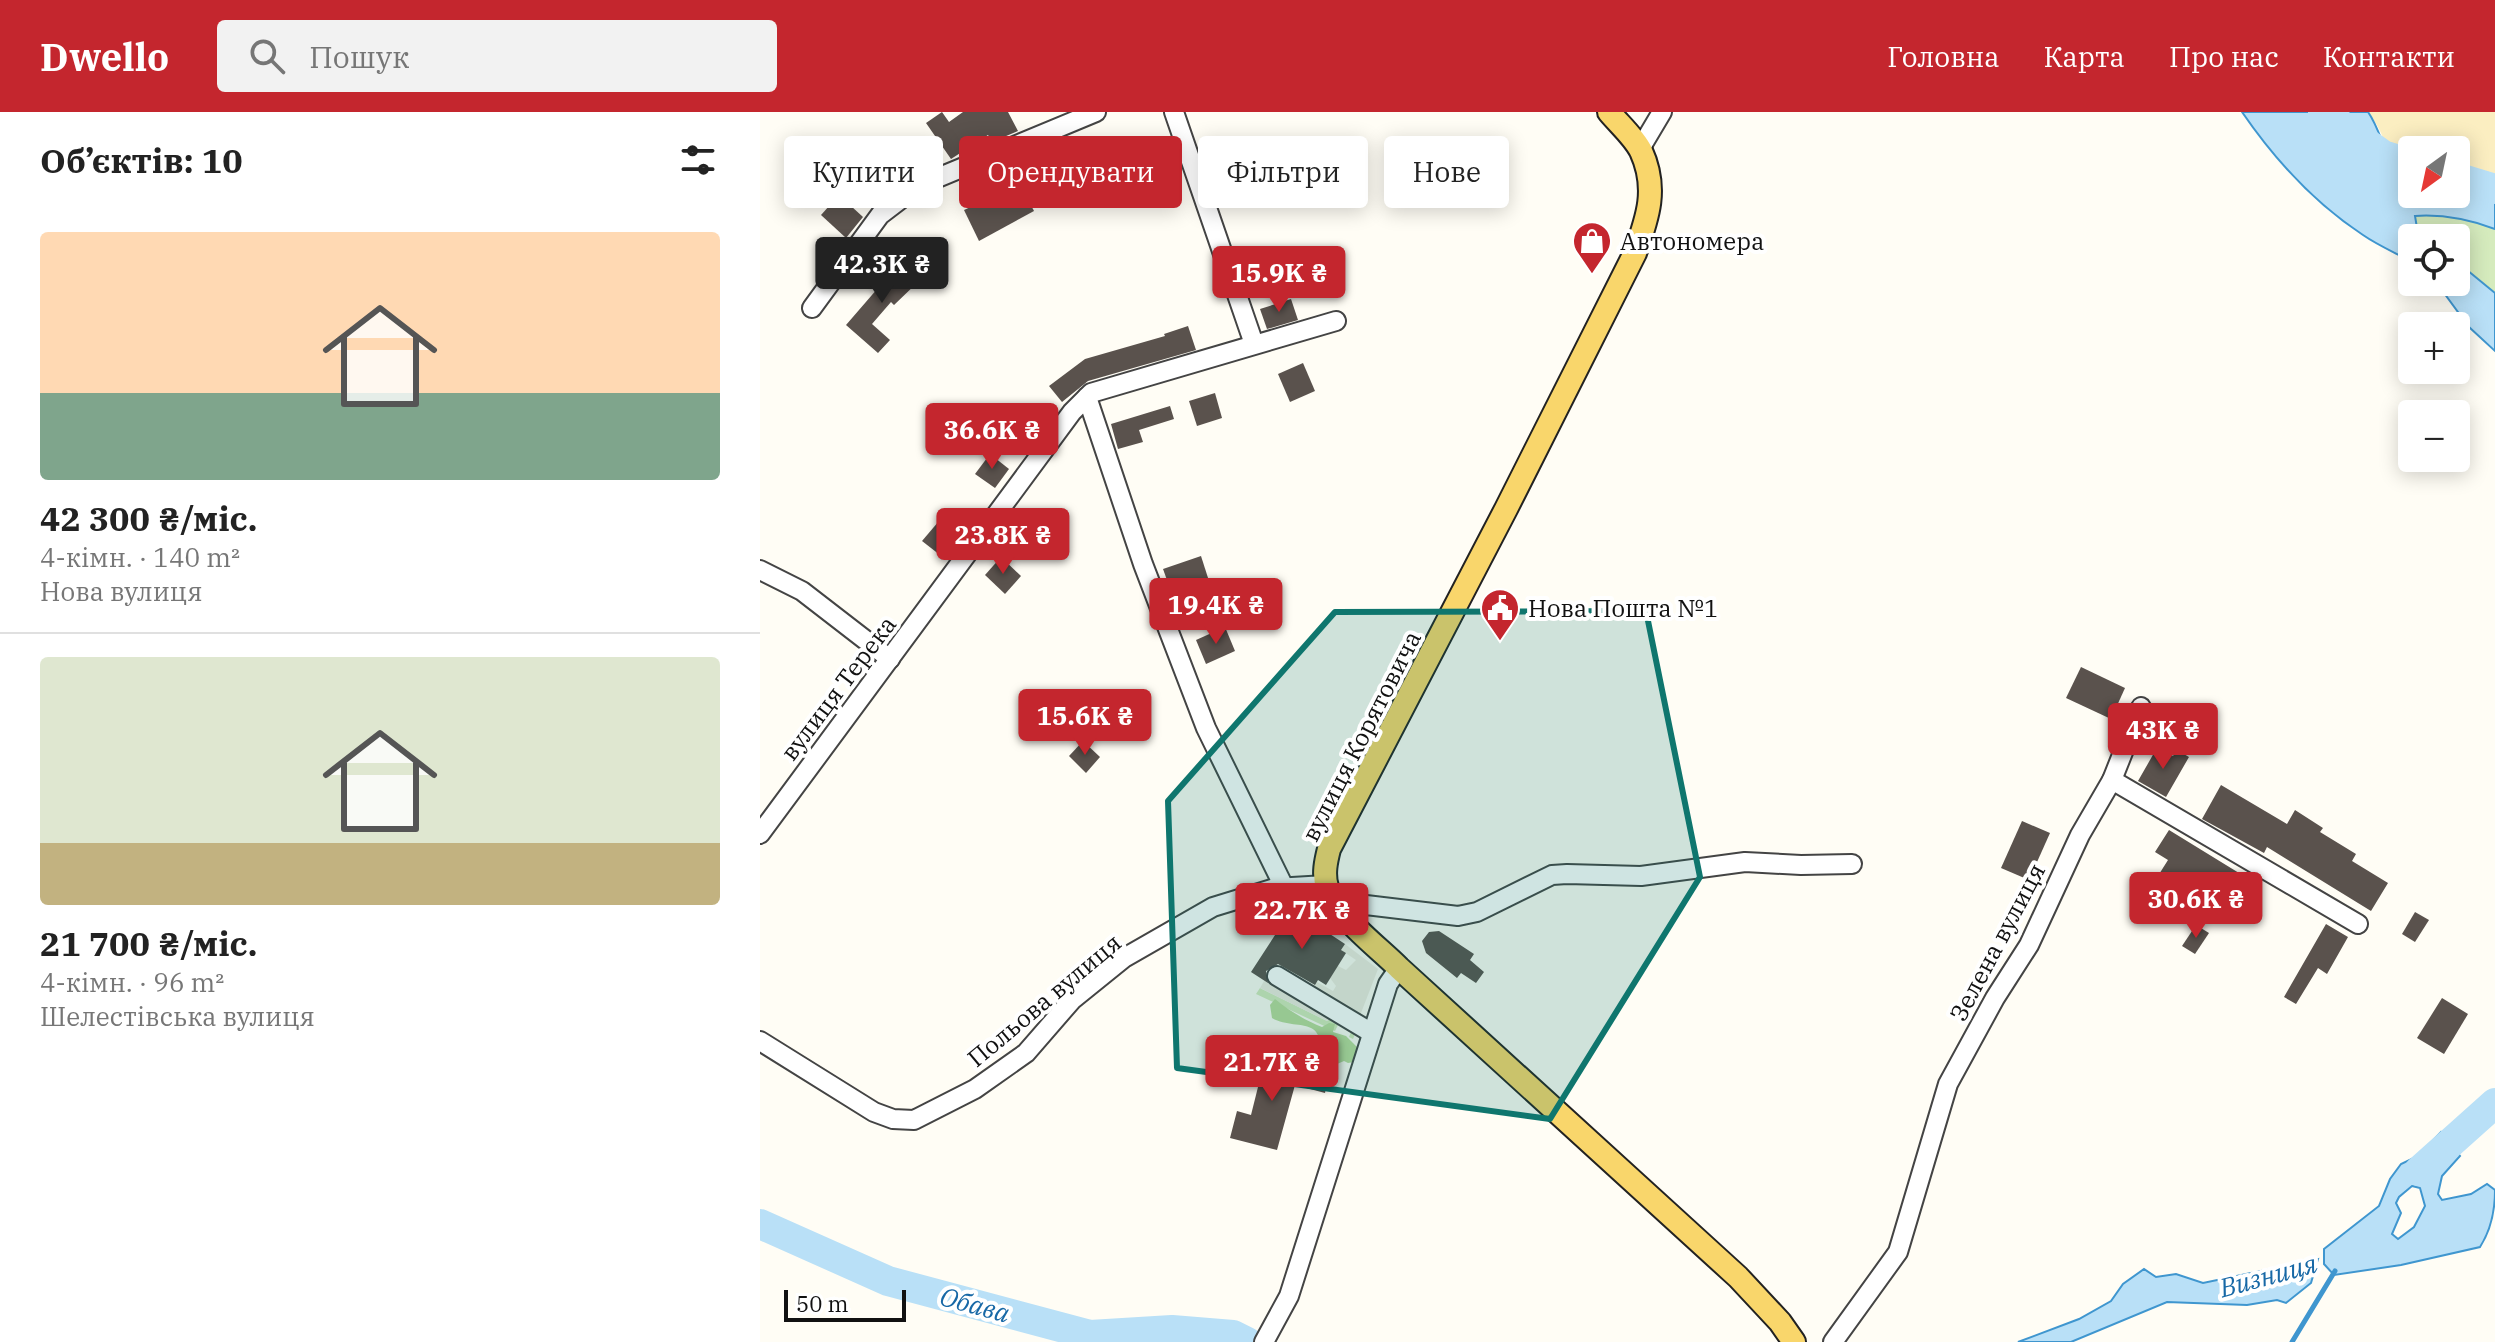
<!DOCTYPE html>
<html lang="uk">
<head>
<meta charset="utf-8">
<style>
  :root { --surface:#fff; --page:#f2f2f2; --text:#222; --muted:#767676; --line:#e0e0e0; --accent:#c4262e }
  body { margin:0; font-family:"IBM Plex Serif",serif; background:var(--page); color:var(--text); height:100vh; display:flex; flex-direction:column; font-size:30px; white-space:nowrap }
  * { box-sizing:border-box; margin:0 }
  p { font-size:26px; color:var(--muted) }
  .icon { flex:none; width:44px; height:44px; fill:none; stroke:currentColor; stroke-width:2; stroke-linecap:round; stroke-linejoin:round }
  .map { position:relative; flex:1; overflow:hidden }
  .sheet { display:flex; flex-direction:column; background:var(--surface); width:760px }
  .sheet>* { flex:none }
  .guide { position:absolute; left:24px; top:24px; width:760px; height:72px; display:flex; gap:16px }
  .needle { width:52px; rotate:213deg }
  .tools { position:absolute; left:1638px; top:24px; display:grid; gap:16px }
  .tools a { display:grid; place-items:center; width:72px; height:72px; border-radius:8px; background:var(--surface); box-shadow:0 4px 20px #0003; font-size:40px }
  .scale { position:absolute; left:24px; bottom:20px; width:122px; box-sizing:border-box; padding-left:8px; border:4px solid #111; border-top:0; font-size:22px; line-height:28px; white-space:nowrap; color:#111; -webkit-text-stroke:6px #fff; paint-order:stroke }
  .price { position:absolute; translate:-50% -68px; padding:0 18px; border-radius:8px; background:var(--accent); color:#fff; font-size:26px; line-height:52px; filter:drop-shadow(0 2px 4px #0008) }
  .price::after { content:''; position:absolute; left:50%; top:48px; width:24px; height:18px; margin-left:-12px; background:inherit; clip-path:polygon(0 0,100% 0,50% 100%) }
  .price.on { background:#222; color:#fff }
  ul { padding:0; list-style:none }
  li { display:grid; align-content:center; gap:16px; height:424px; padding:0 40px }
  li+li { border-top:2px solid var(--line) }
  li span { display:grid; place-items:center; height:248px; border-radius:8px; color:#555 }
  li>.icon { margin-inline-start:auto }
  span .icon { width:144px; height:144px; fill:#fffc; stroke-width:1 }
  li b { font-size:34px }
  h2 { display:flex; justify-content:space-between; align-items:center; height:96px; padding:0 40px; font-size:34px }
  .pill { padding:0 28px; border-radius:8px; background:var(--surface); box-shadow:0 4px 20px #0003; font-size:28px; line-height:72px }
  .pill.on { background:var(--accent); color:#fff }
  header { display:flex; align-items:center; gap:48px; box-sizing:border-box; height:112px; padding:0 40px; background:var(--accent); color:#fff }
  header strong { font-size:38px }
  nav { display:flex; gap:44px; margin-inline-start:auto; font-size:28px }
  .search { width:560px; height:72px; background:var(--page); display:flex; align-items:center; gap:20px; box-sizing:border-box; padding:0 28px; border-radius:8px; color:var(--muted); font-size:30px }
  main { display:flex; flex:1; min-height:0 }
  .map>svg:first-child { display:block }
  .green { fill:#d5ebbd }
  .forest { fill:#b9dc9c }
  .sand { fill:#fbeec1 }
  .plaza { fill:#f1ede2 }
  .water { fill:#b9e0f7; stroke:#3f96cf; stroke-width:2; fill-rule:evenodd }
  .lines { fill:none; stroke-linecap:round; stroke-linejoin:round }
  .stream { stroke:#3f96cf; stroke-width:5 }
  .river { stroke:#b9e0f7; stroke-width:30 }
  .building { fill:#5a524d }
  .minor-casing { stroke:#444; stroke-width:22 }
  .major-casing { stroke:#222; stroke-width:26 }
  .minor { stroke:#fff; stroke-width:18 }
  .major { stroke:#f9d66b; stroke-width:22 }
  .marked { fill:#0f766e; fill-opacity:0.2; stroke:#0f766e; stroke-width:6; stroke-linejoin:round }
  .labels { text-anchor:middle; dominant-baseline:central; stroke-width:8; stroke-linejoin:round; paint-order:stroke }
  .poi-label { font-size:24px; fill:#111; stroke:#fff; text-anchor:start }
  .street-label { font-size:24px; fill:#111; stroke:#fff }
  .water-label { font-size:26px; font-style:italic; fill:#1768a6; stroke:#fff }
</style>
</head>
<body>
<header>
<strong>Dwello</strong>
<div class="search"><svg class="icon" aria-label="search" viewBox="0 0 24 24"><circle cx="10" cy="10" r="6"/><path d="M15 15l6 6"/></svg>Пошук</div>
<nav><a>Головна</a><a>Карта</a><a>Про нас</a><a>Контакти</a></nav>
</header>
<main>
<section class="sheet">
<h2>Об’єктів: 10<svg class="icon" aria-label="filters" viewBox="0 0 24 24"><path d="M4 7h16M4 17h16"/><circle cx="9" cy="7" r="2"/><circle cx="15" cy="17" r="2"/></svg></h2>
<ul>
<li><span style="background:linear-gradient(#ffd9b3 65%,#7fa58c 0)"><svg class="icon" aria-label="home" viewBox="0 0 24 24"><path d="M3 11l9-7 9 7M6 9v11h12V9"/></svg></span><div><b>42 300 ₴/міс.</b><p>4-кімн. · 140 m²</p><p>Нова вулиця</p></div></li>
<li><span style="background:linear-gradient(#dfe7d0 75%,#c2b280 0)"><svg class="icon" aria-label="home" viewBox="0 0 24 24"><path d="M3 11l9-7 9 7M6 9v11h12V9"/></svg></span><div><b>21 700 ₴/міс.</b><p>4-кімн. · 96 m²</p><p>Шелестівська вулиця</p></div></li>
</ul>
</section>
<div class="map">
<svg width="1735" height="1230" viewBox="0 0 1735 1230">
  <rect width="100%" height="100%" fill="#fffdf5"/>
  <g class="green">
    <path d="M 1677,103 L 1712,109 L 1735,117 L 1735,181 L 1696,149 L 1696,126 L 1668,126 L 1657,116 L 1654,104 Z"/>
    <path d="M 500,876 L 567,909 L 572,905 L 598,915 L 593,927 L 589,925 L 593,915 L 580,909 L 575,919 L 496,882 Z"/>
  </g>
  <path class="forest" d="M 515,887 C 528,898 546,909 562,915 L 569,911 L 575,912 L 573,920 L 586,924 L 598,936 L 594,950 L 588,951 L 584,949 L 577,952 C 556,940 564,922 551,916 C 542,911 526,914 512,906 L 510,893 Z"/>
  <path class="sand" d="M 1608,0 L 1735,0 L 1735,78 L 1696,77 L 1696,38 L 1652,38 L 1652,72 C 1629,61 1630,37 1619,17 C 1616,11 1612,5 1608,0 Z"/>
  <path class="plaza" d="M 585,832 L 618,857 L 596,914 L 573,905 L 567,909 L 500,876 L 504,869 L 508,871 L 529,840 L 539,847 L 528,865 L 550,880 L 557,870 L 573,879 L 576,874 L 570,866 L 572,851 L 586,858 L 596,848 L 581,838 Z"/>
  <g class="water">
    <path d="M 1482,0 L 1608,0 C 1624,22 1626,60 1652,72 L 1652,82 L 1696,82 L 1696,77 L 1735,78 L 1735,117 C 1708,107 1683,102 1655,104 L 1657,116 L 1668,126 L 1652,126 L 1652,150 C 1636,141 1619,134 1603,123 C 1554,91 1515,48 1482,0 Z"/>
    <path d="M 1696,149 L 1735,181 L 1735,239 L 1709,215 L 1676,170 L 1696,170 Z"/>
    <path d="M 1681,1020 L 1700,1044 L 1682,1064 L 1678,1082 L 1682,1088 L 1711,1082 L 1727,1072 L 1735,1078 C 1735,1099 1731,1118 1720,1135 L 1641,1153 L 1574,1163 L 1564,1152 L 1564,1137 L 1619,1094 L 1630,1067 L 1641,1052 L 1658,1044 ZM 1652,1074 L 1660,1076 L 1665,1094 L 1654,1115 L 1638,1127 L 1632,1122 L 1641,1101 L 1636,1091 L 1639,1085 Z"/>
    <path d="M 1558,1147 L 1551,1171 L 1526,1191 L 1517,1188 L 1487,1193 L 1407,1190 L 1311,1230 L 1258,1230 L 1319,1207 L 1351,1189 L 1363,1172 L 1384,1157 L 1396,1165 L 1416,1162 L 1443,1171 Z"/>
  </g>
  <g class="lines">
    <path class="stream" d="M 1532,1230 L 1575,1159"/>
    <g class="river">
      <path d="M 1563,0 L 1623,43 L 1652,52"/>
      <path d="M 1696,65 L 1735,77"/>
      <path d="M 1659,1059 L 1735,991"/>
      <path d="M 0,1112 L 128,1169 L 330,1223 L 412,1218 L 473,1223 L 487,1230"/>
    </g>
  </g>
  <g class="building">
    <path d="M 182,0 L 189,10 L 203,0 L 248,0 L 258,19 L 232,30 L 228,23 L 191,47 L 166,11 Z"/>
    <path d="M 338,37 L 353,70 L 312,89 L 296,55 Z"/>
    <path d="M 122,48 L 141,72 L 120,88 L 101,64 Z"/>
    <path d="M 260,72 L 274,99 L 219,129 L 204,98 Z"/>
    <path d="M 79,83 L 103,105 L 86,126 L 61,103 Z"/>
    <path d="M 139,149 L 159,169 L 134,193 L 131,190 L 112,212 L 130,228 L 118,241 L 86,213 L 118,176 L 116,175 L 124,168 L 122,166 Z"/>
    <path d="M 531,187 L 538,208 L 507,217 L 500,197 Z"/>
    <path d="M 428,214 L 436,238 L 328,269 L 302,290 L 289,274 L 325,247 L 405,224 L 404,222 Z"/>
    <path d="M 543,251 L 555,279 L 530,290 L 518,262 Z"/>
    <path d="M 455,281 L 462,306 L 437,314 L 429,289 Z"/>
    <path d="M 410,294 L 414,307 L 379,318 L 383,330 L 358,337 L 351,312 Z"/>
    <path d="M 230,342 L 249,357 L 235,376 L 215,362 Z"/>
    <path d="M 179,409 L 197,423 L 180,443 L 162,429 Z"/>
    <path d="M 441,444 L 449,469 L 412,482 L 403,457 Z"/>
    <path d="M 241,445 L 261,464 L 245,482 L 225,463 Z"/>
    <path d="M 465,515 L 475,539 L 446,552 L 436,528 Z"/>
    <path d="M 1321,555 L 1365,576 L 1351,607 L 1306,586 Z"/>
    <path d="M 323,629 L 340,645 L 326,661 L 309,644 Z"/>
    <path d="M 1398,634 L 1413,644 L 1417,638 L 1429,645 L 1406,685 L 1378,669 Z"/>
    <path d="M 1461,673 L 1527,712 L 1535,698 L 1563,716 L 1560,720 L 1596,742 L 1592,749 L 1628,771 L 1611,799 L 1507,735 L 1504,741 L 1442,707 Z"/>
    <path d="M 1262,709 L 1290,721 L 1269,768 L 1241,756 Z"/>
    <path d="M 1409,718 L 1492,769 L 1472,801 L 1415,767 L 1405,783 L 1391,775 L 1408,748 L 1395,740 Z"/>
    <path d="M 532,797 L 585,832 L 581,838 L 586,841 L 566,873 L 558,868 L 555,873 L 518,852 L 506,859 L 508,871 L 491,860 Z"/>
    <path d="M 1655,800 L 1669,808 L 1655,830 L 1642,822 Z"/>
    <path d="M 1566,812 L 1588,825 L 1567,862 L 1558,856 L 1536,892 L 1524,885 Z"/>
    <path d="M 1436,813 L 1449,821 L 1435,842 L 1422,834 Z"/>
    <path d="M 679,819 L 714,842 L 710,848 L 724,860 L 716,871 L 701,861 L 697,866 L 666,841 L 662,829 L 669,820 Z"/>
    <path d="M 1682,886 L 1708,902 L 1684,942 L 1657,926 Z"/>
    <path d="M 493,947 L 568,966 L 565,981 L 535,973 L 517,1038 L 470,1026 L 477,999 L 491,1003 L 499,971 L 487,968 Z"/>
  </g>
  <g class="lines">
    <g class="minor-casing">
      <g id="minor">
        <path d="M 414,0 L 494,232"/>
        <path d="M 880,37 L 902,0"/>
        <path d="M 52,196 L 120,103 L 158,74 L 336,0"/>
        <path d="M 327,285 L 383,452 L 446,616 L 524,775"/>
        <path d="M 0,458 L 42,479 L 130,547"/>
        <path d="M 1352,668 L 1381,595"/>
        <path d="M 0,722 L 312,300 L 331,281 L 576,209"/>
        <path d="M 586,803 L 606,793 L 698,804 L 717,800 L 792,763 L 807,762 L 881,764 L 985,750 L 1041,753 L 1092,752"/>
        <path d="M 517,864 L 612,921"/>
        <path d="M 0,929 L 114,1000 L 133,1007 L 154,1008 L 215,977 L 266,941 L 312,888 L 364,846 L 453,795 L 515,776 L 566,773"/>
        <path d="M 504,1230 L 529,1184 L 628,872 L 639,856"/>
        <path d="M 1073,1230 L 1138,1140 L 1188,972 L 1235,886 L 1269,833 L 1320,723 L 1352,668 L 1598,812"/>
      </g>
    </g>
    <g class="major-casing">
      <path id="major" d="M 849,0 C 859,12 874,25 881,39 C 898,76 888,105 875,141 L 746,397 L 569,737 C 566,749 563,762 567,775 C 579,807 616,833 639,856 L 978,1165 L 1020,1210 L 1034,1230"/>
    </g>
    <use href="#minor" class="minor"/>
    <use href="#major" class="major"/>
  </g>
  <path class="marked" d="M 886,499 L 940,765 L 790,1007 L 417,956 L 408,689 L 575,500 Z"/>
  <defs>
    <g id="shop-pin" transform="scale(2)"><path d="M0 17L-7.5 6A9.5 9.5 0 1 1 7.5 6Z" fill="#c4262e" stroke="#fff"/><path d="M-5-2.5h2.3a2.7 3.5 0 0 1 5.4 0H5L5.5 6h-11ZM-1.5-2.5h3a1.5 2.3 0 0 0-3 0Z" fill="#fff"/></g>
    <g id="civic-pin" transform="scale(2)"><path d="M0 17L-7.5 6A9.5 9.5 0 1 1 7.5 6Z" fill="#c4262e" stroke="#fff"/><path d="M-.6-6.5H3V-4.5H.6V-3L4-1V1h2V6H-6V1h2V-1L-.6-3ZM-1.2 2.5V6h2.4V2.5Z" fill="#fff"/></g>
  </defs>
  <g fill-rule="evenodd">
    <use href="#shop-pin" x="832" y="129"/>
    <use href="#civic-pin" x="740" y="496"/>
  </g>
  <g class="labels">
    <g class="poi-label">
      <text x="860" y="129">Автономера</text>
      <text x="768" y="496">Нова Пошта №1</text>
    </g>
    <g class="street-label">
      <text transform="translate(78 576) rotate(-53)">вулиця Терека</text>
      <text transform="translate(601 624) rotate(-63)">вулиця Корятовича</text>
      <text transform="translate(1237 830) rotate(-62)">Зелена вулиця</text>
      <text transform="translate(284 888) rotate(-40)">Польова вулиця</text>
    </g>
    <g class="water-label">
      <text transform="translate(1508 1163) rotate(-15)">Визниця</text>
      <text transform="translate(215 1192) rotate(15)">Обава</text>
    </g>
  </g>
</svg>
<div class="tools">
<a><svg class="needle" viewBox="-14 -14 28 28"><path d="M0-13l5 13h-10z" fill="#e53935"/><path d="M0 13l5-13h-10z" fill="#767676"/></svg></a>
<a><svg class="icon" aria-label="locate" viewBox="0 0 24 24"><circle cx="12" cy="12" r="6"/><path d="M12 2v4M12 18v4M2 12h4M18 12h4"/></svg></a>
<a>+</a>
<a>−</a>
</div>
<div class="scale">50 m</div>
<b class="price on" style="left:122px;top:193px">42.3K ₴</b>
<b class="price" style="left:519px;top:202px">15.9K ₴</b>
<b class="price" style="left:232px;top:359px">36.6K ₴</b>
<b class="price" style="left:243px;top:464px">23.8K ₴</b>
<b class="price" style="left:456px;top:534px">19.4K ₴</b>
<b class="price" style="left:325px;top:645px">15.6K ₴</b>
<b class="price" style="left:1403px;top:659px">43K ₴</b>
<b class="price" style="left:1436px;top:828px">30.6K ₴</b>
<b class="price" style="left:542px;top:839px">22.7K ₴</b>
<b class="price" style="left:512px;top:991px">21.7K ₴</b>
<div class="guide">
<a class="pill">Купити</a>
<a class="pill on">Орендувати</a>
<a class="pill">Фільтри</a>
<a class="pill">Нове</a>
</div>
</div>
</main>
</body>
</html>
